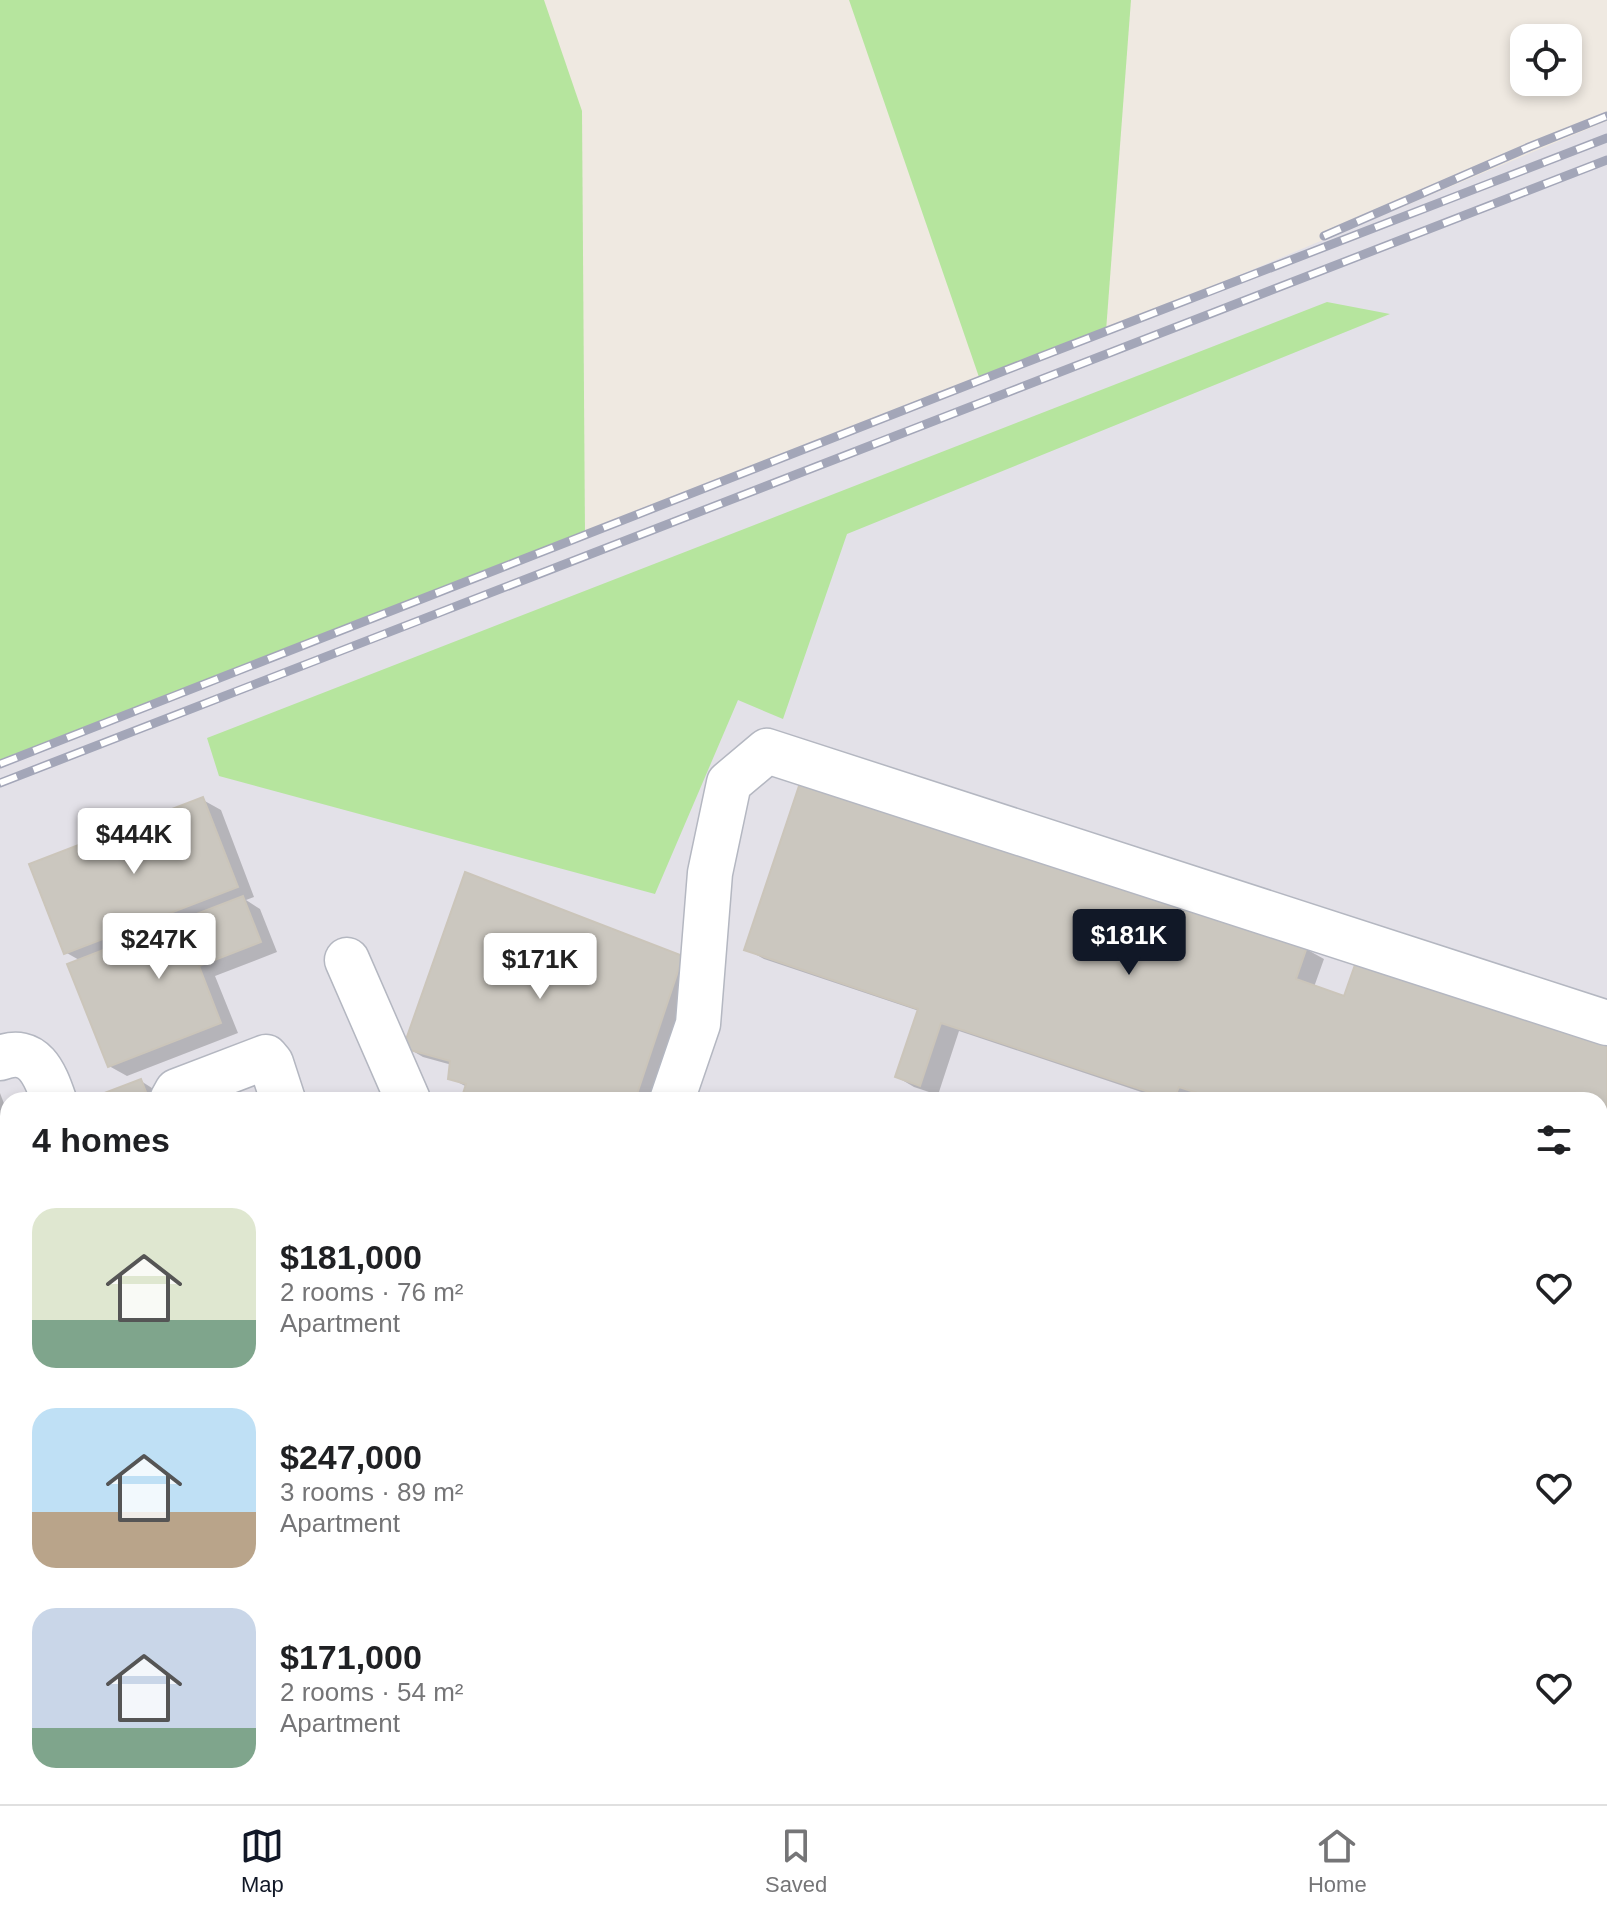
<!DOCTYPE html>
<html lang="en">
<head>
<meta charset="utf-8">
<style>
  :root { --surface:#fff; --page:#f6f6f6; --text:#202124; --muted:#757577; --line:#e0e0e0; --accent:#111827 }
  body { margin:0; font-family:Arial,sans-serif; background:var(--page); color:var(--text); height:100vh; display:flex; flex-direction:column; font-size:30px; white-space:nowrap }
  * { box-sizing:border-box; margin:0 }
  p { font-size:26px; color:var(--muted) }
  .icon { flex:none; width:44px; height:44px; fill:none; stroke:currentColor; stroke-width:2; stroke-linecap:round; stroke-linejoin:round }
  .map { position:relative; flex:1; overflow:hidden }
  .details { position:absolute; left:0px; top:1092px; width:1608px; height:712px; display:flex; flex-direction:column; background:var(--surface); border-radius:24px 24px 0 0; box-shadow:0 4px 12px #0003 }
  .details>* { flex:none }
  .fabs { position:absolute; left:1510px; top:24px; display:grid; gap:16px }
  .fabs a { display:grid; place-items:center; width:72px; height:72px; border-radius:16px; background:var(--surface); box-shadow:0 4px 12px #0003; font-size:40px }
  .price { position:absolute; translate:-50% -68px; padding:0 18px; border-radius:8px; background:#fff; color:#222; font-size:26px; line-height:52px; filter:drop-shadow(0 2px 4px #0008) }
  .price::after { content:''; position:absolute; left:50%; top:48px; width:24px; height:18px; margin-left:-12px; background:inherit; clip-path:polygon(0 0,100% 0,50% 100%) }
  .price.selected { background:var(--accent); color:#fff }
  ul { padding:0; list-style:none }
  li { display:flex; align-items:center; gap:24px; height:200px; padding:0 32px }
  li span { display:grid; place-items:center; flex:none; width:224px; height:160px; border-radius:24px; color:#555 }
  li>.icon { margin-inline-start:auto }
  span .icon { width:96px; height:96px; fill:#fffc; stroke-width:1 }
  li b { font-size:34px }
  h2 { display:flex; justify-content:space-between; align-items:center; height:96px; padding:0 32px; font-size:34px }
  .dock { display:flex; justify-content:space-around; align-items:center; height:112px; border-top:2px solid var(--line); background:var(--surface); font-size:22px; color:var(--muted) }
  .dock a { display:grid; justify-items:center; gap:4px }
  .dock .selected { color:var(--accent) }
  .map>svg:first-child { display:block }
  .industrial { fill:#e3e1e8; fill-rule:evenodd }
  .green { fill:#b6e59e }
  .shadow { fill:#0003 }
  .building { fill:#cbc7bf; stroke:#cbc5ba; stroke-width:2 }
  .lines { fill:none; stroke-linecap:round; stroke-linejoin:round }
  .minor-casing { stroke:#b4b7c1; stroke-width:47 }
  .minor { stroke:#fff; stroke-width:44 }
  .rail-casing { stroke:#a3a6b8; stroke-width:9 }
  .rail { stroke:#fff; stroke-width:6; stroke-dasharray:18; stroke-linecap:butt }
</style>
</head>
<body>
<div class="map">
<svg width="1607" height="1804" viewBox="0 0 1607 1804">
  <rect width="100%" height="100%" fill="#efe9e1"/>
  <path class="industrial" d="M 1607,121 L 1607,1804 L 0,1804 L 0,764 L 1106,331 ZM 8,1100 L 1600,1100 L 1600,1796 L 8,1796 Z"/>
  <g class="green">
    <path d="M 0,0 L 544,0 L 582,111 L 585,535 L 0,764 Z"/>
    <path d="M 849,0 L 1131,0 L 1106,331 L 980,380 Z"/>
    <path d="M 1327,302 L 1390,314 L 847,534 L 783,719 L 738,700 L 655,894 L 219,776 L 207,738 Z"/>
  </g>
  <g class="shadow">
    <path d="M 203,800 L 221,810 L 254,897 L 246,900 L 260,909 L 277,952 L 215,976 L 238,1033 L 127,1076 L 109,1066 L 81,961 L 65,952 Z"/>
    <path d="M 746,949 L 1306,949 L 1324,959 L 1314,987 L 1346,998 L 1607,1038 L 1607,1272 L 1600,1293 L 1600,1100 L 1210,1100 L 1196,1095 L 1195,1100 L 1165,1100 L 959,1031 L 938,1095 L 914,1087 L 897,1077 L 919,1011 L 764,959 Z"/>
    <path d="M 682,958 L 699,968 L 656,1100 L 463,1100 L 467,1087 L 450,1078 L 452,1065 L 423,1057 L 406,1047 Z"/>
    <path d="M 141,1081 L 158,1092 L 161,1100 L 103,1100 Z"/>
    <path d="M 0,1093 L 8,1114 L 8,1342 L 4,1340 L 0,1329 Z"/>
    <path d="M 373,1096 L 380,1100 L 362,1100 Z"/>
  </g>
  <g class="building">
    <path d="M 802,777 L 1307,947 L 1296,979 L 1344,996 L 1356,962 L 1607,1036 L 1607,1235 L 1600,1233 L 1600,1100 L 1219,1100 L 1179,1087 L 1173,1100 L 941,1023 L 920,1086 L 895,1077 L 918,1009 L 744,950 Z"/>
    <path d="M 203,797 L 238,887 L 64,954 L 29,864 Z"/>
    <path d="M 465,872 L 683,956 L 635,1100 L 461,1100 L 466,1084 L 448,1079 L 450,1061 L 403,1048 Z"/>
    <path d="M 243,896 L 261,942 L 199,966 L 221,1023 L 108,1067 L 67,964 Z"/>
    <path d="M 141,1079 L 149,1100 L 101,1100 L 99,1095 Z"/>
    <path d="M 0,1127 L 8,1148 L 8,1339 L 2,1341 L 0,1335 Z"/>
  </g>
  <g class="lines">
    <g class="minor-casing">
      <g id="minor">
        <path d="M 347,960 L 408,1100"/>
        <path d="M 0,1058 C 34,1045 45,1074 54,1100"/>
        <path d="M 172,1100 L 177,1091 L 266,1057 L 271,1063 L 283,1100"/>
        <path d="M 672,1100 L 698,1024 L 710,873 L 729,783 L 767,751 L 1607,1023"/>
        <path d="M 0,1400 L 8,1398"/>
        <path d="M 0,1509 L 8,1504"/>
        <path d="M 1600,1544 L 1607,1522"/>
        <path d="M 1600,1643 L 1607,1646"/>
        <path d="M 0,1660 L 8,1655"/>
        <path d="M 1600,1767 L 1607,1770"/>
        <path d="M 754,1796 L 756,1804"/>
        <path d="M 974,1796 L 976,1804"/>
      </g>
    </g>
    <use href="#minor" class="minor"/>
    <g class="rail-casing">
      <g id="rail">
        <path d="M 1324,236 L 1529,147 L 1607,116"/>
        <path d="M 0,764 L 1037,358 L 1607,138"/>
        <path d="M 0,783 L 1607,160"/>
      </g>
    </g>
    <use href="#rail" class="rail"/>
  </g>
</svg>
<div class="fabs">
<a><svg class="icon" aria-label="locate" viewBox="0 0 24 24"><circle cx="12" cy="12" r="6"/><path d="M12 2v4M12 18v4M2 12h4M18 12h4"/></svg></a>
</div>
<b class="price" style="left:134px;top:876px">$444K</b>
<b class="price selected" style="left:1129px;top:977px">$181K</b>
<b class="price" style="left:159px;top:981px">$247K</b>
<b class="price" style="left:540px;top:1001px">$171K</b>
<section class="details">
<h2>4 homes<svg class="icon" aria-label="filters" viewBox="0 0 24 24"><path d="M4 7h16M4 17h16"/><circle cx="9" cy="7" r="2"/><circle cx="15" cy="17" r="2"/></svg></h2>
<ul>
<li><span style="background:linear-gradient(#dfe7d0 70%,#7fa58c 0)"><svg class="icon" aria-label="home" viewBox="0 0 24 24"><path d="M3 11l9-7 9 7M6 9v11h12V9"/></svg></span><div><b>$181,000</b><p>2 rooms · 76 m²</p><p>Apartment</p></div><svg class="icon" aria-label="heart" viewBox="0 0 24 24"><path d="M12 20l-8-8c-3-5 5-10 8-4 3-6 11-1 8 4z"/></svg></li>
<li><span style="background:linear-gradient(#bfe0f5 65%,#b9a48a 0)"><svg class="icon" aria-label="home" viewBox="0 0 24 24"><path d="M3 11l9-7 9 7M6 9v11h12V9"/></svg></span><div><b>$247,000</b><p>3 rooms · 89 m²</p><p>Apartment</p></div><svg class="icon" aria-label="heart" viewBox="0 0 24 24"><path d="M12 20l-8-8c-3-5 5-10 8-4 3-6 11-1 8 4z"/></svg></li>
<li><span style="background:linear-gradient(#c9d6e8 75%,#7fa58c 0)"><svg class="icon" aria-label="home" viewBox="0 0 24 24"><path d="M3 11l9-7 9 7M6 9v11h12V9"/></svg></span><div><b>$171,000</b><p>2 rooms · 54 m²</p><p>Apartment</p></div><svg class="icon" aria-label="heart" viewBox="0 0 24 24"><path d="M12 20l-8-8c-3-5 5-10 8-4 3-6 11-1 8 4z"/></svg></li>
</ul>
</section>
</div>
<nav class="dock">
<a class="selected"><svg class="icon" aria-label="map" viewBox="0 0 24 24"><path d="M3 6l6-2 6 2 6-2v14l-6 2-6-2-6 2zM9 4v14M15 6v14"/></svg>Map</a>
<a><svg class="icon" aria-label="saved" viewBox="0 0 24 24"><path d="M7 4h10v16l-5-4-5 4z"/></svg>Saved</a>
<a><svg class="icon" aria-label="home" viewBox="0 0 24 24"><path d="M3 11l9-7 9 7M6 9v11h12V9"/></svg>Home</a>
</nav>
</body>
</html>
